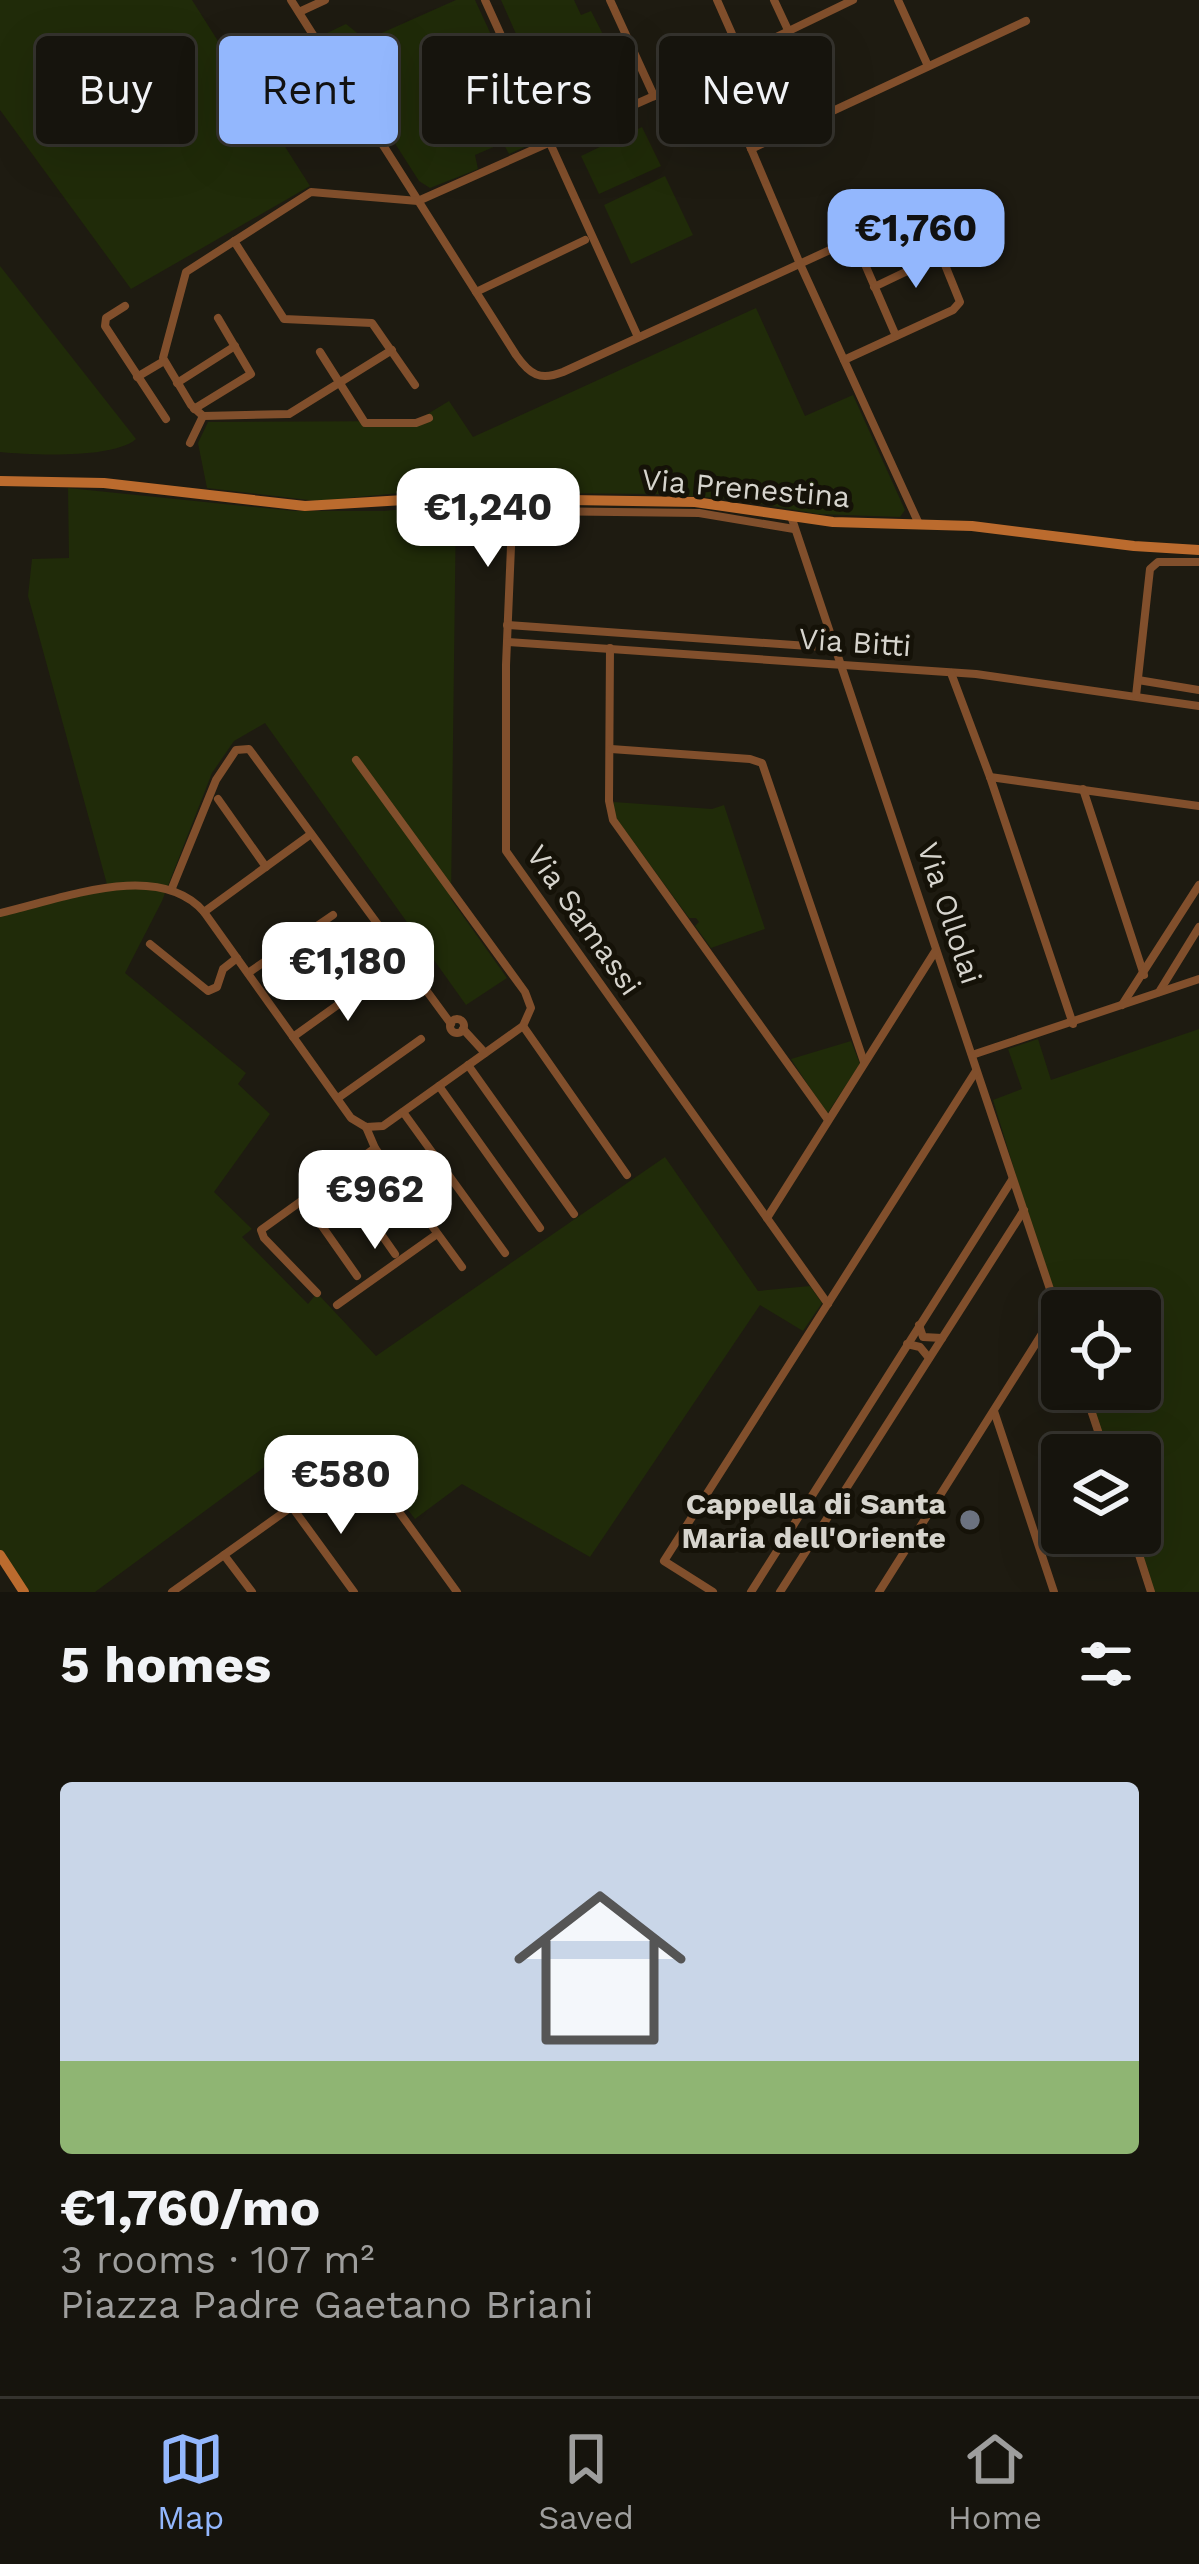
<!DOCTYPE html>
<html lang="en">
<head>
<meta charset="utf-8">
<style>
  :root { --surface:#16140d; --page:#23211b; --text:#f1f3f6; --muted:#9e9e9d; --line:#35332e; --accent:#93b7fd }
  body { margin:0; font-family:"Work Sans",sans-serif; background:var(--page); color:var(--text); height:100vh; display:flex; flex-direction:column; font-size:45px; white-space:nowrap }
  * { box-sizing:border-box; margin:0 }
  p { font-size:39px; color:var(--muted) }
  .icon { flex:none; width:66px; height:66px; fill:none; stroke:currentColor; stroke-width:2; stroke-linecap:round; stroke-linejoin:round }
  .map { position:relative; height:1592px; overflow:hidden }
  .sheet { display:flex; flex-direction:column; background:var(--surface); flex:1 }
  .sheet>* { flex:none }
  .banner { position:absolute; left:36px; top:36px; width:1128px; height:108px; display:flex; gap:24px }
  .buttons { position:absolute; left:1041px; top:1290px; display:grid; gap:24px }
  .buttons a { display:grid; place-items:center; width:120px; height:120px; border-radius:12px; background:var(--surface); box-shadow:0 12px 48px #0002,0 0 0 3px var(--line); font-size:60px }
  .price { position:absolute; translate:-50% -102px; padding:0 27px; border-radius:24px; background:#fff; color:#222; font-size:39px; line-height:78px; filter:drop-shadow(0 3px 6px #0008) }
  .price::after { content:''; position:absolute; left:50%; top:72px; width:36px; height:27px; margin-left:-18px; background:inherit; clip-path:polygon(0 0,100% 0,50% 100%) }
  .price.on { background:var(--accent); color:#111 }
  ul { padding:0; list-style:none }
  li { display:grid; align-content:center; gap:24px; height:636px; padding:0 60px }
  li+li { border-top:3px solid var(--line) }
  li span { display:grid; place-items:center; height:372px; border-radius:12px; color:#555 }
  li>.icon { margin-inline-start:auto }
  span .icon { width:216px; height:216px; fill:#fffc; stroke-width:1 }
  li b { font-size:51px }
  h2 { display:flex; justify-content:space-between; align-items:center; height:144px; padding:0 60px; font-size:51px }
  .tag { padding:0 42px; border-radius:12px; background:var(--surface); box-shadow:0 12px 48px #0002,0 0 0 3px var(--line); font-size:42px; line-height:108px }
  .tag.on { background:var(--accent); color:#111 }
  .tab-bar { display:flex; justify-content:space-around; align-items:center; height:168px; border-top:3px solid var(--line); background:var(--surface); font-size:33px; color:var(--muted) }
  .tab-bar a { display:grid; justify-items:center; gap:6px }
  .tab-bar .on { color:var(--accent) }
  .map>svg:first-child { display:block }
  .green { fill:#202b09 }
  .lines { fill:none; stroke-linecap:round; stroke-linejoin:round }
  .street { stroke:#814f2c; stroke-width:8 }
  .secondary { stroke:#bb6b2e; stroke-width:10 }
  .worship-dot { fill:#6b7280; stroke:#151208; stroke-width:4.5 }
  .labels { text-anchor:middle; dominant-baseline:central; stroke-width:10; stroke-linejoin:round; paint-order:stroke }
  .street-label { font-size:30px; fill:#d6d4cd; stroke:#151208 }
  .poi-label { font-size:30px; font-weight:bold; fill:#d6d4cd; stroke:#151208; text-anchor:end }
</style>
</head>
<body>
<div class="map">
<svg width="1199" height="1592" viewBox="0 0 1199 1592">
  <rect width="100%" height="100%" fill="#1e1b11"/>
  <g class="green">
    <path d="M 0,0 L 192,0 L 310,186 L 131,289 L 0,110 Z"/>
    <path d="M 456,0 L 475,0 L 540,140 L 509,154 L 503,143 L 475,155 L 478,169 L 430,188 L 419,181 L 325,34 L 346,24 L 366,40 Z"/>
    <path d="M 501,0 L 574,0 L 581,15 L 591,11 L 635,97 L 559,131 Z"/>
    <path d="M 642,127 L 661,166 L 599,194 L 581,156 Z"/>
    <path d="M 665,176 L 693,235 L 631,264 L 604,205 Z"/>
    <path d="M 0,266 L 136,439 C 113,459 32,455 0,452 Z"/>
    <path d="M 756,308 L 805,416 L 853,395 L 905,510 L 900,517 L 818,514 L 732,499 L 659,494 L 410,492 L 317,501 L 207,488 L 198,443 L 208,422 L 416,421 L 449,401 L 473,437 Z"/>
    <path d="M 68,488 L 294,511 L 384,511 L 456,504 L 451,899 L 507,978 L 466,1005 L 265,723 L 234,741 L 212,773 L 162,901 L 125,973 L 246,1073 L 238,1084 L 270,1114 L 214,1192 L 252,1229 L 242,1237 L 308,1304 L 317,1293 L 376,1356 L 665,1157 L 758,1291 L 810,1286 L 822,1303 L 803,1331 L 760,1305 L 590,1557 L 462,1484 L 415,1519 L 352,1437 L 289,1449 L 95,1592 L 30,1592 L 0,1552 L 0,913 L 108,888 L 28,596 L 32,559 L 69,558 Z"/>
    <path d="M 614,802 L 712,809 L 724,805 L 765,929 L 711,948 L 695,926 L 699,922 L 696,918 L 689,918 L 613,814 Z"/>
    <path d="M 1199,1029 L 1199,1592 L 1151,1592 L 1131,1533 L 1140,1533 L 1140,1455 L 1105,1455 L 1083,1389 L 1140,1389 L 1140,1311 L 1062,1311 L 1062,1326 L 993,1100 L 1022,1089 L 1008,1049 L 1038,1039 L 1051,1080 Z"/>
    <path d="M 851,1041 L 860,1064 L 827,1114 L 791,1059 Z"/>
  </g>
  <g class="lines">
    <g class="street">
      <path d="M 291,0 L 516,355 C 530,375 540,381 563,372 L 854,239 L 896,336"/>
      <path d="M 485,0 L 638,337"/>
      <path d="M 610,0 L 654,96"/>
      <path d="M 717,0 L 740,52"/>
      <path d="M 774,0 L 788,30"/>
      <path d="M 898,0 L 928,66"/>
      <path d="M 299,12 L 325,0"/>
      <path d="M 716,66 L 800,264 L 919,524"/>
      <path d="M 751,149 L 1026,21"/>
      <path d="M 234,241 L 284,319 L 372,323 L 415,385"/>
      <path d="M 941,255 L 963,244"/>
      <path d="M 476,292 L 585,240"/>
      <path d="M 125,306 L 106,318 L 105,326 L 166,419"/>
      <path d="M 392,350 L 289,414 L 203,416 L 191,405 L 163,358 L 186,272 L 311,192 L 418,201 L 654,96 L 853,0"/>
      <path d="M 320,352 L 365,423 L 416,423 L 429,418"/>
      <path d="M 844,360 L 953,310 L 960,302 L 941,255 L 874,287"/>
      <path d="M 137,377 L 164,361"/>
      <path d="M 177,383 L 235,346"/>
      <path d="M 194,409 L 251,374 L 218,318"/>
      <path d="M 190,443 L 203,416"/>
      <path d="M 513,499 L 506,665 L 506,851 L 828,1304"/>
      <path d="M 791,516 L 1062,1325"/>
      <path d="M 513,519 L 532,511 L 699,513 L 794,529"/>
      <path d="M 507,625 L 837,648"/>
      <path d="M 507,642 L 976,674 L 1199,706"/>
      <path d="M 610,648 L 609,801 L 613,820 L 828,1120"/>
      <path d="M 951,673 L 990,777 L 1073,1024"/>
      <path d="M 1138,680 L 1199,690"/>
      <path d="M 1136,696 L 1150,569 L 1158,562 L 1199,562"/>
      <path d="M 611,749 L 750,759 L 762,763 L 864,1062"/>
      <path d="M 990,777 L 1199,806"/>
      <path d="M 1083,789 L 1144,975"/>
      <path d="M 218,799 L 266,867"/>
      <path d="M 172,888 L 216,780 L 236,750 L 249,749 L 451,1024"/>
      <path d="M 204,912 L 311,834"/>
      <path d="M 0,913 C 59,900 158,859 204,912 L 351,1118 L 366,1127 L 383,1126 L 523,1026 L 531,1008 L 525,992 L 356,760"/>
      <path d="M 150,944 L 208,991 L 217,987 L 223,969 L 237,958"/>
      <path d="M 248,973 L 333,915"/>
      <path d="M 1159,992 L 1199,927"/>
      <path d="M 1122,1005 L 1199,885"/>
      <circle cx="457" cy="1026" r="7"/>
      <path d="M 523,1026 L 627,1175"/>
      <path d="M 463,1029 L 485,1053"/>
      <path d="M 293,1037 L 378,976"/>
      <path d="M 972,1055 L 1199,979"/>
      <path d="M 468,1065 L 574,1214"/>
      <path d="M 439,1086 L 540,1228"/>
      <path d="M 338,1098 L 421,1039"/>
      <path d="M 403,1112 L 505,1253"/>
      <path d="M 375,1148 L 462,1267"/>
      <path d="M 339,1174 L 395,1254"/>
      <path d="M 303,1199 L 357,1276"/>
      <path d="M 767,1218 L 936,950"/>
      <path d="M 317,1293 L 264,1238 L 261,1230 L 375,1148 L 366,1127"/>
      <path d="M 337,1305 L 437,1234"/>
      <path d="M 919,1325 L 923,1337 L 942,1338"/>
      <path d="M 907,1344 L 920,1347 L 929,1358"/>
      <path d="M 1084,1389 L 1106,1455"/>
      <path d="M 994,1411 L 1054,1592"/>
      <path d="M 292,1507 L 354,1592"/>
      <path d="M 1132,1533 L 1151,1592"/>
      <path d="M 224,1555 L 252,1592"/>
      <path d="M 172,1592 L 360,1458 L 457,1592"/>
      <path d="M 713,1592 L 664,1561 L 976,1071"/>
      <path d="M 751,1592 L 1012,1180"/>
      <path d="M 780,1592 L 1024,1210"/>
      <path d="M 879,1592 L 1057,1310"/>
    </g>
    <g class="secondary">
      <path d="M 0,481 L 104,483 L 305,506 L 437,498 L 695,502 L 833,522 L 972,526 L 1134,546 L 1199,550"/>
      <path d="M 0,1555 L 24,1592"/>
    </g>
  </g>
  <circle class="worship-dot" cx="970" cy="1520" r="12"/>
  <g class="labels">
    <g class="street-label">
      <text transform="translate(746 488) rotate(5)">Via Prenestina</text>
      <text transform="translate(855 642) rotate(4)">Via Bitti</text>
      <text transform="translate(950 913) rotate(72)">Via Ollolai</text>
      <text transform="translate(584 920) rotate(55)">Via Samassi</text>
    </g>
    <g class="poi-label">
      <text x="946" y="1503">Cappella di Santa<tspan x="946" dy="34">Maria dell'Oriente</tspan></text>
    </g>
  </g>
</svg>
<div class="buttons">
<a><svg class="icon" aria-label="locate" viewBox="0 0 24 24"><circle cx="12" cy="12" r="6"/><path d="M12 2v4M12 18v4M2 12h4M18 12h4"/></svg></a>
<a><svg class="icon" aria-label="layers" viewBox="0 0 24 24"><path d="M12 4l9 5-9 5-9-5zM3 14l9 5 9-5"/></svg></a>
</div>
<b class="price on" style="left:916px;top:291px">€1,760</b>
<b class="price" style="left:488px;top:570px">€1,240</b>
<b class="price" style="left:348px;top:1024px">€1,180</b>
<b class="price" style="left:375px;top:1252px">€962</b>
<b class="price" style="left:341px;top:1537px">€580</b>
<div class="banner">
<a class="tag">Buy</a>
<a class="tag on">Rent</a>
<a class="tag">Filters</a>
<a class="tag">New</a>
</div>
</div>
<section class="sheet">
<h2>5 homes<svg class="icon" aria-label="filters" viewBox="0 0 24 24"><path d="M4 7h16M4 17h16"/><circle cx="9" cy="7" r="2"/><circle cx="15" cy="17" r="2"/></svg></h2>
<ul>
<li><span style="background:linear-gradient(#c9d6e8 75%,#8fb573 0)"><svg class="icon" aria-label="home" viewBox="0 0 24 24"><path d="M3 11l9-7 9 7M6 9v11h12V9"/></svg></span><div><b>€1,760/mo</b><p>3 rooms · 107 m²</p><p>Piazza Padre Gaetano Briani</p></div></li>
</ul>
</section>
<nav class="tab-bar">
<a class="on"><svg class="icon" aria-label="map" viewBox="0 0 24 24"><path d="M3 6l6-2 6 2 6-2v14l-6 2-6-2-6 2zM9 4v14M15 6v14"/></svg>Map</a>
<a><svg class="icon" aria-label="saved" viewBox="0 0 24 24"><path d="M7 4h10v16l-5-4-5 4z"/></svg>Saved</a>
<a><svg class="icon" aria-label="home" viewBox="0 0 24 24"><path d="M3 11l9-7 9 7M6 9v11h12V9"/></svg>Home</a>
</nav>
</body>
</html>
